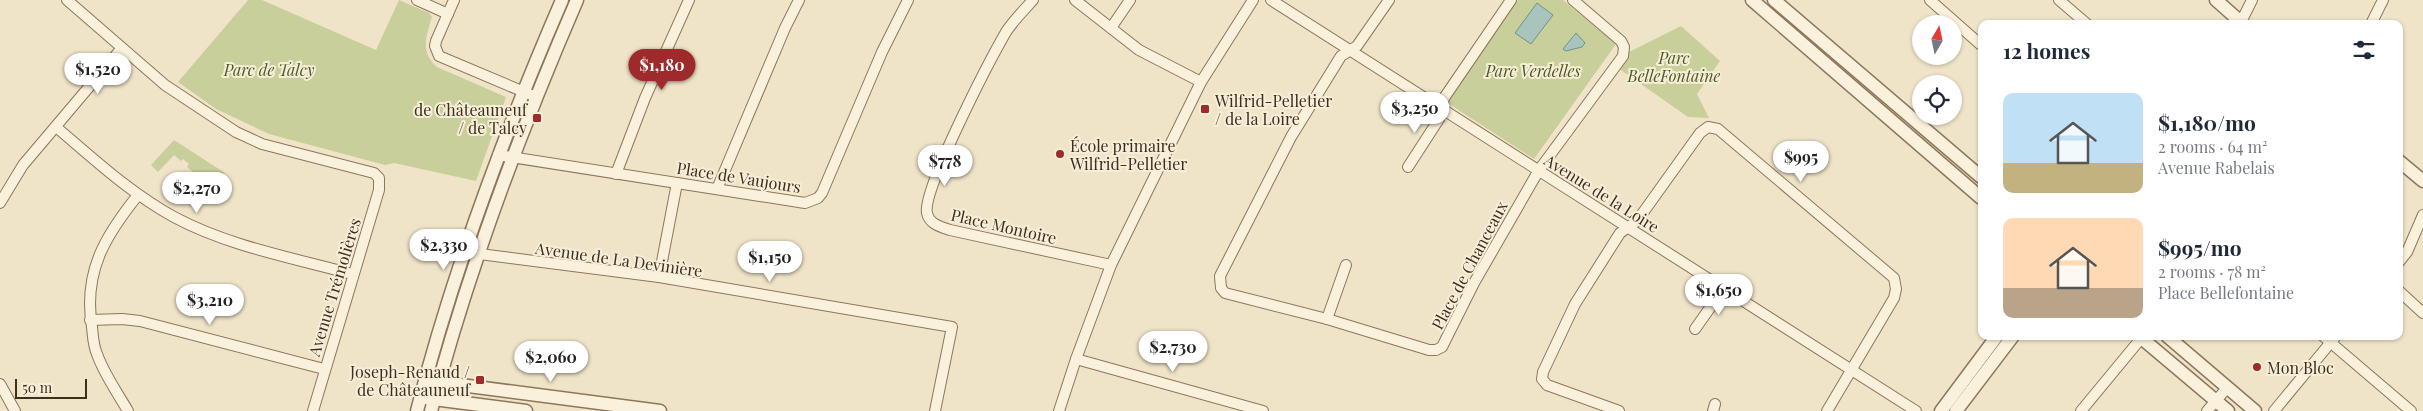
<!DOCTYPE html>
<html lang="en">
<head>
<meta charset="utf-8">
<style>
  :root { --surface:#fff; --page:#f6f6f7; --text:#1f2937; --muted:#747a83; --accent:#9e2a2b }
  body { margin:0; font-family:"Playfair Display",serif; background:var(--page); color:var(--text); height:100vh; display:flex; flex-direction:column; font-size:19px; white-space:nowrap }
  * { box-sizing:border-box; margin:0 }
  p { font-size:16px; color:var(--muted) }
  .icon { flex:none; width:28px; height:28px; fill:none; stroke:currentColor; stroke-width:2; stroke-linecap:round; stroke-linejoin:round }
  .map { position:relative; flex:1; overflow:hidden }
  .details { position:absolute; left:1978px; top:20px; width:425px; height:320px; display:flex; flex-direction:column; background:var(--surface); border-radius:10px; box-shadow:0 1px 4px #0004 }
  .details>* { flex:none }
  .needle { width:32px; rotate:9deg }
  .fabs { position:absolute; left:1912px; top:15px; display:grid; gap:10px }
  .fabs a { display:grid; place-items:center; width:50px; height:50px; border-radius:50%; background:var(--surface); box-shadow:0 1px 4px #0004; font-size:25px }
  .scale { position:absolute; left:15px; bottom:12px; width:72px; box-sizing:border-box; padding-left:5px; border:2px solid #3d2e20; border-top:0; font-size:14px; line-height:18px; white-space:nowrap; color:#3d2e20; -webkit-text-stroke:4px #f7eed8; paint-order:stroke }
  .price { position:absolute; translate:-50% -42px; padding:0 11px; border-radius:18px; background:#fff; color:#222; font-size:16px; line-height:32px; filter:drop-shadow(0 1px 2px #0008) }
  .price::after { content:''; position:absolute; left:50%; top:30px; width:15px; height:11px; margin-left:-8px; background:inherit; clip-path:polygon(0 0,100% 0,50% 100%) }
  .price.current { background:var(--accent); color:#fff }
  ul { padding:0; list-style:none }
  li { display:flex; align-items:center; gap:15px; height:125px; padding:0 25px }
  li span { display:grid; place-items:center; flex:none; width:140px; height:100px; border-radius:10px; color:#555 }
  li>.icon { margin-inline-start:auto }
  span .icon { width:60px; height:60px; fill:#fffc; stroke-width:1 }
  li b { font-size:21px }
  h2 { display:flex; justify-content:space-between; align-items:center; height:60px; padding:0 25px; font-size:21px }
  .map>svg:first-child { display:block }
  .green { fill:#c9cf9b }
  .water { fill:#a9c4bc; stroke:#6f938a }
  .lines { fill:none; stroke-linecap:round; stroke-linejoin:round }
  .minor-casing { stroke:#8d765c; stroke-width:12 }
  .tertiary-casing { stroke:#8d765c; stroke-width:15 }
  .minor { stroke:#faf1dc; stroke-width:10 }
  .tertiary { stroke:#faf1dc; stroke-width:12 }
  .poi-dot { fill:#9e2a2b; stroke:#f7eed8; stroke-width:2 }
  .labels { text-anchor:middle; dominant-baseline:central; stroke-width:4; stroke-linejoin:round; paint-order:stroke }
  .park-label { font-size:16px; font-style:italic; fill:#4d5a26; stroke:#f7eed8 }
  .poi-label { font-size:16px; fill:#3d2e20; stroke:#f7eed8; text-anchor:start }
  .street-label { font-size:16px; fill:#3d2e20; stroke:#f7eed8 }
</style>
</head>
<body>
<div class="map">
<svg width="2423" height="411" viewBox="0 0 2423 411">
  <rect width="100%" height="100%" fill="#f0e4c8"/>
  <g class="green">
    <path d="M 248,0 L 262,0 L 376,50 L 399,0 L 429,13 L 432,17 C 426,37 420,52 437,67 L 506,97 L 476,181 L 394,163 L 385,165 L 269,134 L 216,109 L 178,82 Z"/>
    <path d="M 1518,0 L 1563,0 L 1616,44 L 1534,159 L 1446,102 Z"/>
    <path d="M 1681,26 L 1720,61 L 1697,94 L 1709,118 L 1688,117 L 1618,68 L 1629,52 Z"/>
    <path d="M 174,140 L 225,173 L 211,188 L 187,167 L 189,164 L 183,159 L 181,161 L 174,155 L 158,172 L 151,165 Z"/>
  </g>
  <g class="water">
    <path d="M 1537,3 L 1553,15 L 1531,44 L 1515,33 Z"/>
    <path d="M 1576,33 L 1585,43 L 1582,47 L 1566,51 L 1563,49 Z"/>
  </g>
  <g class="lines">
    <g class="minor-casing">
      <g id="minor">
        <path d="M 67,0 L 165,85 L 236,132 L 262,144 L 374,173 L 379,178 L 379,190 L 313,411"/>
        <path d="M 417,0 L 448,14"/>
        <path d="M 454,0 L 436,41 L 435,46 L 439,56 L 536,97"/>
        <path d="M 1033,0 C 1024,10 1013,21 1006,32 C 991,58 922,190 927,213 C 929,224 941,227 950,230 L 1111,265"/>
        <path d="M 1075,0 L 1139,50 L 1201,82"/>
        <path d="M 1271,0 L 1916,411"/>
        <path d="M 1389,0 L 1357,46 L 1341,56 L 1291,137 L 1220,276 L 1221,288 L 1225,293 L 1327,319 L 1429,350 L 1436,350 L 1442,347 L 1474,283 L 1539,170 L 1623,56 L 1624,47 L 1621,41 L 1573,0"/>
        <path d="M 1930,0 L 1981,45"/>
        <path d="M 2059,0 L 2087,24"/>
        <path d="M 2241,22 L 2252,0"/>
        <path d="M 2371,24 L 2383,0"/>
        <path d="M 1111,28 L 1130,0"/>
        <path d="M 56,127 C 94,159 130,193 174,217 C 228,246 293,258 352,274"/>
        <path d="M 498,155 L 805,203 L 818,198 L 822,193 L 882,52 L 908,0"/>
        <path d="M 1408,167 L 1439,119 L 1444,98 L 1511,0"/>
        <path d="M 616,174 L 645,98 L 689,0"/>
        <path d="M 717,189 L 785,28 L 799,0"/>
        <path d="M 0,203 L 23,165 L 122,48"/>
        <path d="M 464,252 L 659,277 L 952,327 L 935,411"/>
        <path d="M 2399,262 L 2407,252 L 2423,215"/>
        <path d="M 659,277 L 677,183"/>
        <path d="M 2399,291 L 2423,313"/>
        <path d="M 1327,319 L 1346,265"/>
        <path d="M 90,320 L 122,319 L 140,321 L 324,369"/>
        <path d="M 1695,329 L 1724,288"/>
        <path d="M 2323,336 L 2411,411"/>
        <path d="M 1076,359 L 1263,411"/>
        <path d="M 0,384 L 15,411"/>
        <path d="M 128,411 C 117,392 104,374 97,354 C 93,345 93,336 92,327 C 83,272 105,236 138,195"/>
        <path d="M 1059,411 L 1076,359 L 1111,265 L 1201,82 L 1253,0"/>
        <path d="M 1619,411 L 1547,385 L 1542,379 L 1543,372 L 1575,304 L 1620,233 L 1637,221 L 1700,133 L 1708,127 L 1718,129 L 1894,278 L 1896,289 L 1894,298 L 1827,411"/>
        <path d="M 1713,411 L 1715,404"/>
        <path d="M 2081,411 L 2143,336"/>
        <path d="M 2207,411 L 2227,388"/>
        <path d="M 2274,411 L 2336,336"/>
      </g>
    </g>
    <g class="tertiary-casing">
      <g id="tertiary">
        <path d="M 1752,0 L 1981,198"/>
        <path d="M 1774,0 L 1981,177"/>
        <path d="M 2216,0 L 2243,24"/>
        <path d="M 2399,161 L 2423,181"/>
        <path d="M 2139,336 L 2228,411"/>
        <path d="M 2167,336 L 2255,411"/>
        <path d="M 430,381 L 660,411"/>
        <path d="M 426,398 L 526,411"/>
        <path d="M 417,411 C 453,270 504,134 562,0"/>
        <path d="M 431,411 C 468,270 519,134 577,0"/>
        <path d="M 1941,411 L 1997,336"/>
        <path d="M 1956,411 L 2013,336"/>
      </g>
    </g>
    <use href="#minor" class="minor"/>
    <use href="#tertiary" class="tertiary"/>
  </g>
  <g class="poi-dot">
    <rect x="1200" y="104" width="10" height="10" rx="2.5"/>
    <rect x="532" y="113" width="10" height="10" rx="2.5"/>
    <circle cx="1060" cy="154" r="5"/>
    <circle cx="2257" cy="367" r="5"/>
    <rect x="475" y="375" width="10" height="10" rx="2.5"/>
  </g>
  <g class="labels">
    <g class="park-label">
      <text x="1674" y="57">Parc<tspan x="1674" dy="18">BelleFontaine</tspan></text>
      <text x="269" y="69">Parc de Talcy</text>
      <text x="1533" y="70">Parc Verdelles</text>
    </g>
    <g class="poi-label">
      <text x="1215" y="100">Wilfrid-Pelletier<tspan x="1215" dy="18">/ de la Loire</tspan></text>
      <text x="527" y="109" text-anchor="end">de Châteauneuf<tspan x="527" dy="18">/ de Talcy</tspan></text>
      <text x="1070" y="145">École primaire<tspan x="1070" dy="18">Wilfrid-Pelletier</tspan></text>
      <text x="2267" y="367">Mon Bloc</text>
      <text x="470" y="371" text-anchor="end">Joseph-Renaud /<tspan x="470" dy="18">de Châteauneuf</tspan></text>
    </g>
    <g class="street-label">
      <text transform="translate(739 177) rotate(9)">Place de Vaujours</text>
      <text transform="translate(1602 193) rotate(32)">Avenue de la Loire</text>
      <text transform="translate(1004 226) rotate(13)">Place Montoire</text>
      <text transform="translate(619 259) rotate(8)">Avenue de La Devinière</text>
      <text transform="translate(1469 265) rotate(-62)">Place de Chanceaux</text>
      <text transform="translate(334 287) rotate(-73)">Avenue Trémolières</text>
    </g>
  </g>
</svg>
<div class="fabs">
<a><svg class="needle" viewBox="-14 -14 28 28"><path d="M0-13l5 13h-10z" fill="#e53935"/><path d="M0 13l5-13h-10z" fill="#747a83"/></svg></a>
<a><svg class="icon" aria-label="locate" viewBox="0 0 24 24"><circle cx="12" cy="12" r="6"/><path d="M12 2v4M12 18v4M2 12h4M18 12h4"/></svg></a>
</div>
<div class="scale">50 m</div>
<b class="price current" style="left:662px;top:91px">$1,180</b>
<b class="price" style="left:98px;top:95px">$1,520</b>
<b class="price" style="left:1415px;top:134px">$3,250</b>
<b class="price" style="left:1801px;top:183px">$995</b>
<b class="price" style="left:945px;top:187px">$778</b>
<b class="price" style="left:197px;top:214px">$2,270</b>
<b class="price" style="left:444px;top:271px">$2,330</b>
<b class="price" style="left:770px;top:283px">$1,150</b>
<b class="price" style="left:1719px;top:316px">$1,650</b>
<b class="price" style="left:210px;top:326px">$3,210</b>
<b class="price" style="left:1173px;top:373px">$2,730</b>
<b class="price" style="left:551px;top:383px">$2,060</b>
<section class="details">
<h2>12 homes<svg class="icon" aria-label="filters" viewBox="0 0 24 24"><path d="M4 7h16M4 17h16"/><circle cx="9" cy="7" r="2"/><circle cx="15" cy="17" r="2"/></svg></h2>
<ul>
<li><span style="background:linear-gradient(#bfe0f5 70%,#c2b280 0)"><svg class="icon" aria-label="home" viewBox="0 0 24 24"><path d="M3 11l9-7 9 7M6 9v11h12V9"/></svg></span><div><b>$1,180/mo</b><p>2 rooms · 64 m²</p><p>Avenue Rabelais</p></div></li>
<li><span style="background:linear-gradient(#ffd9b3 70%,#b9a48a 0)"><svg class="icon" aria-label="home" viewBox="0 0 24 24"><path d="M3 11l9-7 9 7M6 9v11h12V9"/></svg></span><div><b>$995/mo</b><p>2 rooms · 78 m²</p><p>Place Bellefontaine</p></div></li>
</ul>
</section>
</div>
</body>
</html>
